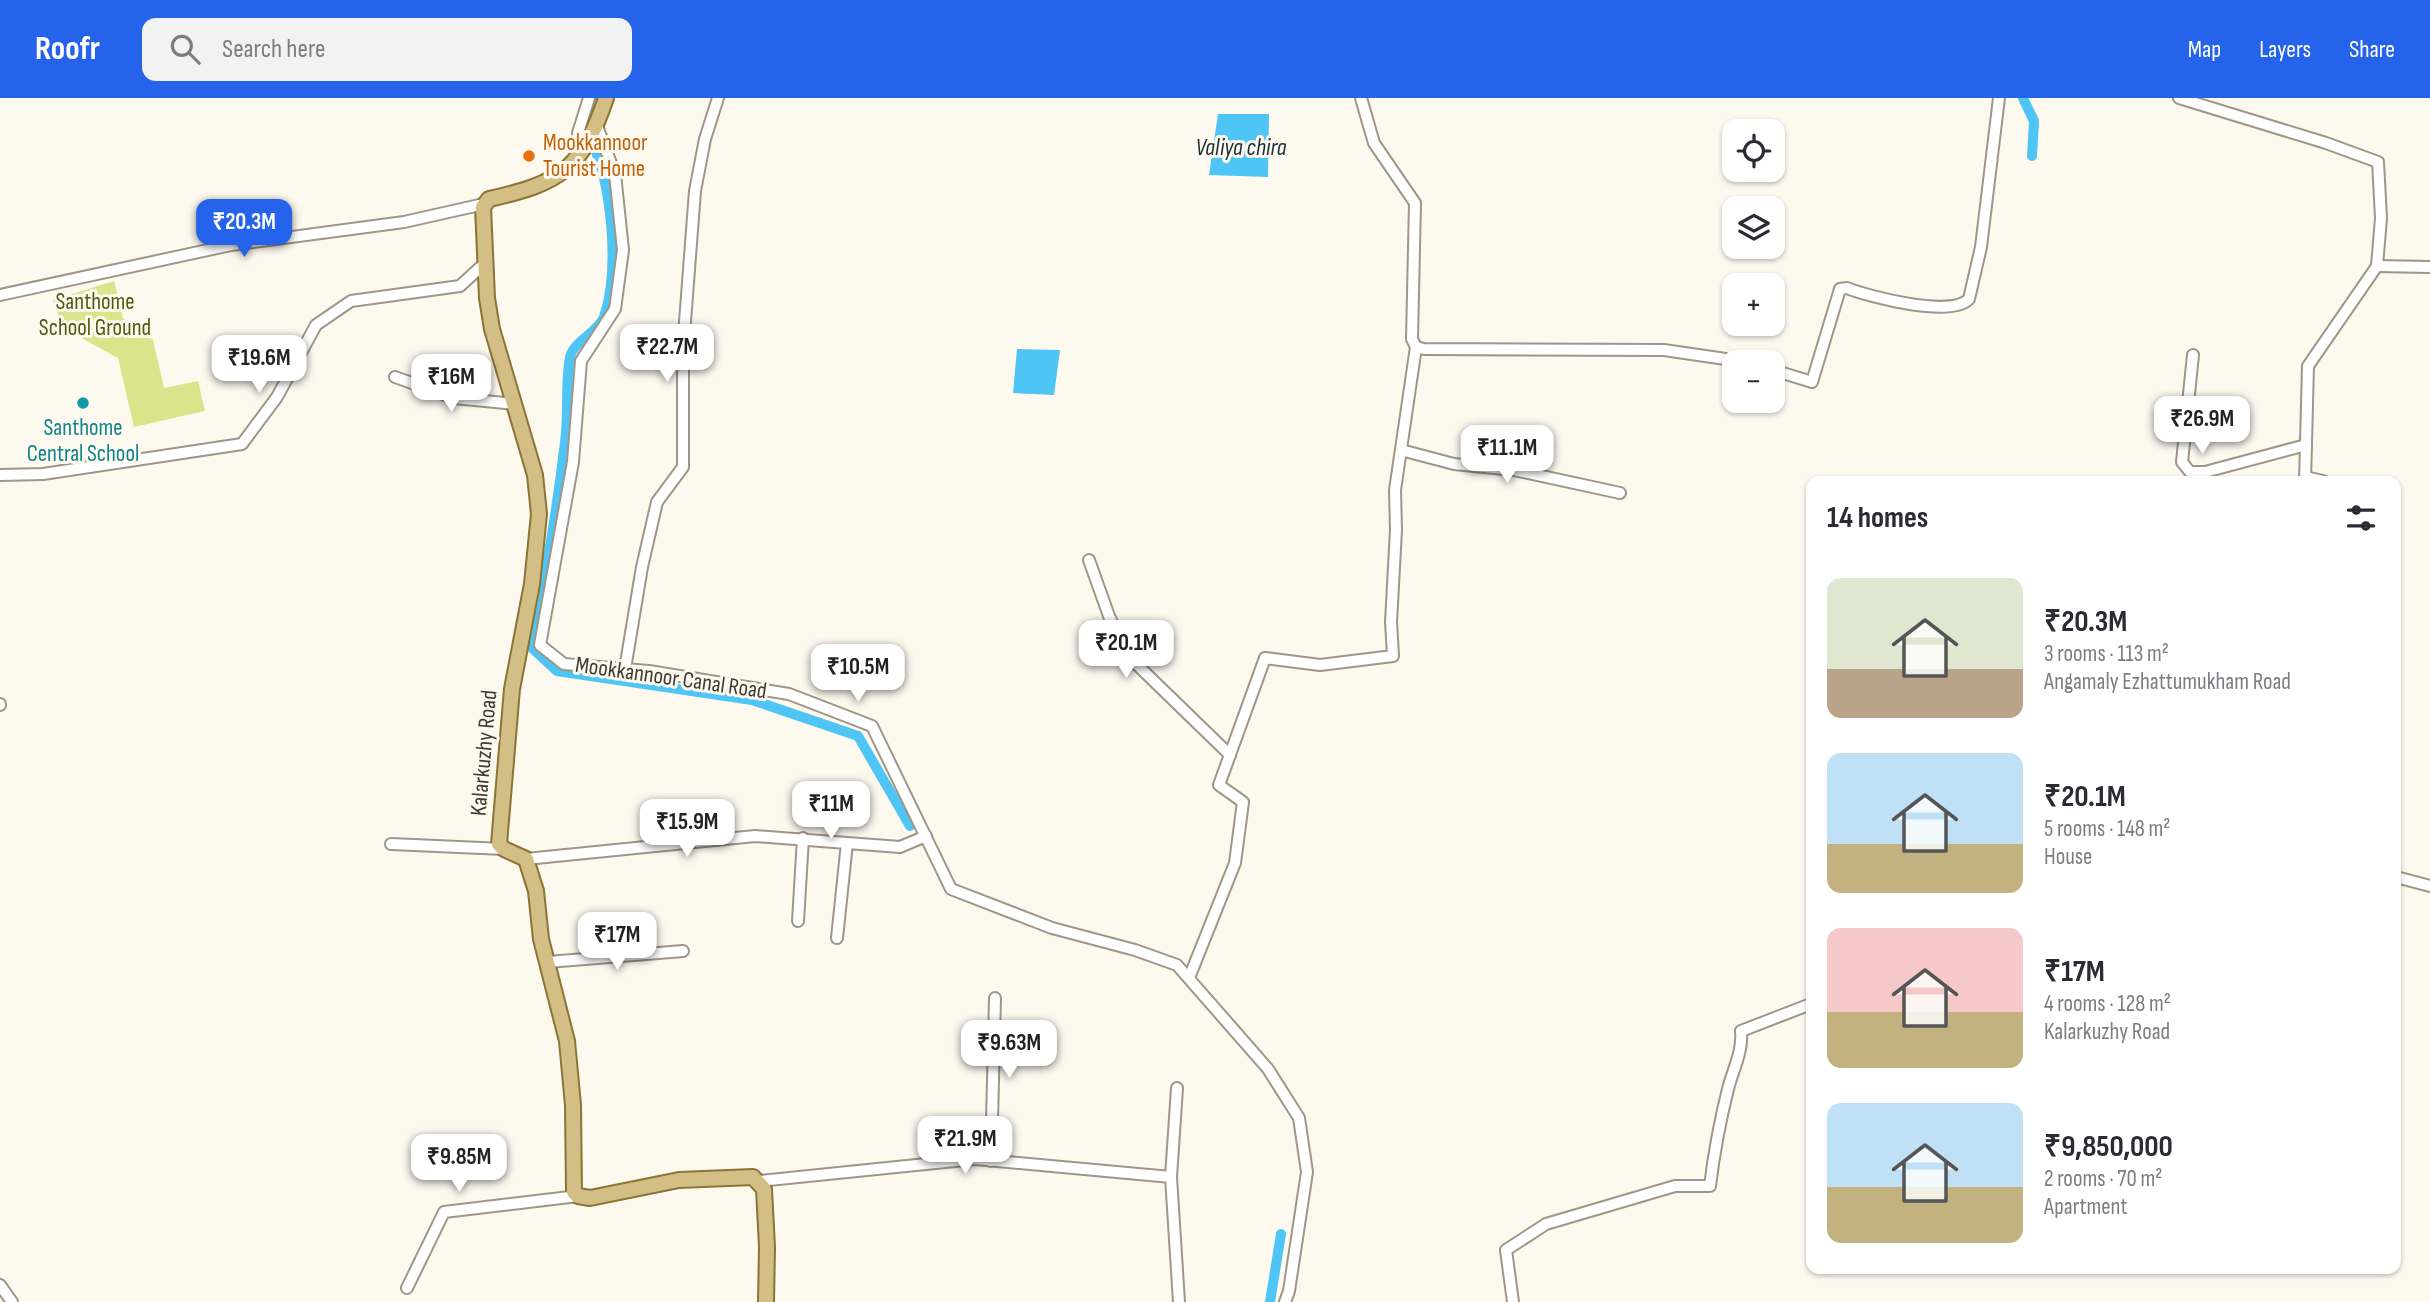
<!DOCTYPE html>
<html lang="en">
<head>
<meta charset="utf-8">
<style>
  :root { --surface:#fff; --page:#f2f2f3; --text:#2b2b33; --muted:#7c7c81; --accent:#2563eb }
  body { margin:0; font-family:"Sofia Sans Condensed",sans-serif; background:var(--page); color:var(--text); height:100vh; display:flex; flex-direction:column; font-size:26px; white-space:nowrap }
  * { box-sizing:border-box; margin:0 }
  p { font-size:23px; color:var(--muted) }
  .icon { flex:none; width:38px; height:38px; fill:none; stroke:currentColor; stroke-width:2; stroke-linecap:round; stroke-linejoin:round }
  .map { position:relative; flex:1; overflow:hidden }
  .details { position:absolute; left:1806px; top:378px; width:595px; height:798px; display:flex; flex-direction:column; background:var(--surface); border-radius:14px; box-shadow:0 2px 5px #0004 }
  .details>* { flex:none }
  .tools { position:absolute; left:1722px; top:21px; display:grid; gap:14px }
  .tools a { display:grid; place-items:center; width:63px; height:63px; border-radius:14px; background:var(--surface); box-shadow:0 2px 5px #0004; font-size:35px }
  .price { position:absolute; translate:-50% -60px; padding:0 16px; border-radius:14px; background:#fff; color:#222; font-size:23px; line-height:46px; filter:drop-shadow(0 2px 4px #0008) }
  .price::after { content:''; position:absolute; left:50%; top:42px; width:21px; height:16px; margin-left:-10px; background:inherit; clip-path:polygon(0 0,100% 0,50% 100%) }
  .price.active { background:var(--accent); color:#fff }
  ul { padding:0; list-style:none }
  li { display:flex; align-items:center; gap:21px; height:175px; padding:0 21px }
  li span { display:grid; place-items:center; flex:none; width:196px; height:140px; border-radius:14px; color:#555 }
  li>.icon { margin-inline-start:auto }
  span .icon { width:84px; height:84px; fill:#fffc; stroke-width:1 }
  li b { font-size:30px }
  h2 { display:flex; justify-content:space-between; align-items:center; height:84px; padding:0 21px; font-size:30px }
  header { display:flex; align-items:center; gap:42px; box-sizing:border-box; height:98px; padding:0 35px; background:var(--accent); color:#fff }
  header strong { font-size:33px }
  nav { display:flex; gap:38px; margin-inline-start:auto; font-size:24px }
  .search { width:490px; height:63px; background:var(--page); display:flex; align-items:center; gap:18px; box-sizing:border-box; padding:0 24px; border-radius:14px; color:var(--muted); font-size:26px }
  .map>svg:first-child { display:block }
  .green { fill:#d9e48b }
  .water { fill:#4ec5f4 }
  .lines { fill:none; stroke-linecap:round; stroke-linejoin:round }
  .canal { stroke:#4ec5f4; stroke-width:10 }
  .minor-casing { stroke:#9f9686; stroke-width:14 }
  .major-casing { stroke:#8b7435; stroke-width:18 }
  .minor { stroke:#fff; stroke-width:10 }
  .major { stroke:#d3be86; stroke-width:14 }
  .food-dot { fill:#e8710a; stroke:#fef9ef; stroke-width:2.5 }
  .culture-dot { fill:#0f9aa8; stroke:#fef9ef; stroke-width:2.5 }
  .labels { text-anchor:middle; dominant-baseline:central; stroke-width:6; stroke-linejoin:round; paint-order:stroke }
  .food-label { font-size:23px; fill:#c56008; stroke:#fef9ef; text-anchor:start }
  .park-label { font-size:23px; fill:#535910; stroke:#fef9ef }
  .culture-label { font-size:23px; fill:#0d838f; stroke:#fef9ef }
  .street-label { font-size:23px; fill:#3e3b34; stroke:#fef9ef }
  .water-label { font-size:24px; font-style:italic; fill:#1b2f38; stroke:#fef9ef }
</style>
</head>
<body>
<header>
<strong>Roofr</strong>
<div class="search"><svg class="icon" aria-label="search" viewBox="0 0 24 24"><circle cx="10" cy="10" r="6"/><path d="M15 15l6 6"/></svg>Search here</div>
<nav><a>Map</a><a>Layers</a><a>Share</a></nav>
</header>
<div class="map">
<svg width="2430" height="1204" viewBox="0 0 2430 1204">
  <rect width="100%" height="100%" fill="#fef9ef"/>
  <path class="green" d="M 114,183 L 123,220 L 153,242 L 164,290 L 198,283 L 205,313 L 134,329 L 118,260 L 63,230 L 53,202 Z"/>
  <g class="water">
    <path d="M 1218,16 L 1269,16 L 1268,79 L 1209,77 Z"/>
    <path d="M 1017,251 L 1060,252 L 1054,297 L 1013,295 Z"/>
  </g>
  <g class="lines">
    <g class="canal">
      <path d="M 2023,0 L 2034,23 L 2032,58"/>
      <path d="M 590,42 L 585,32 L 596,0"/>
      <path d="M 591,42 C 612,86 620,172 604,219 C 598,234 574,243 570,259 C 565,286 569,316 565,344 C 557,412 546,480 530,548 L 557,573 L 752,602 L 858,638 L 910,728"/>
      <path d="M 1270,1204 L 1281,1136"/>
    </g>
    <g class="minor-casing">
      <g id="minor">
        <path d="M 1361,0 L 1374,45 L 1415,105 L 1412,241 L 1416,249 L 1424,251 L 1664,252 L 1746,264"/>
        <path d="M 2179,0 L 2326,45 L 2378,64 L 2381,120 L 2377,168 L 2308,268 L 2305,383"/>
        <path d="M 597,28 L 615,76 L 623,152 L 615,211 L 581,263 L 573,364 L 540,547 L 564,566 L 649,573 L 789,596 L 872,628 L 951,791 L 1052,830 L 1135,852 L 1177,867 L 1268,971 L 1299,1020 L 1307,1074 L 1289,1193 L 1285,1204"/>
        <path d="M 582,55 L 578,35 L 589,0"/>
        <path d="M 2377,168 L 2430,169"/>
        <path d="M 0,197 L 231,147 L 404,124 L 484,106"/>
        <path d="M 2193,257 L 2182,364 L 2190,374 L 2205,374 L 2306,347"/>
        <path d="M 1773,272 L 1812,284 L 1840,191 L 1847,190 C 1870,199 1951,220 1969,201 L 1981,149 L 1999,0"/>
        <path d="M 395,279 L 454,300 L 515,306"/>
        <path d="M 1401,352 L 1454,366 L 1514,372 L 1620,395"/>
        <path d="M 0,377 L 43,376 L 242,346 L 277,299 L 316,227 L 351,203 L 460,188 L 485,165"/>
        <path d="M 2305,379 L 2323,383"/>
        <path d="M 1089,462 L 1109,518 L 1128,558 L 1230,657"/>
        <path d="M 625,571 L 642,469 L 657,404 L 683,369 L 683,250 L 695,93 L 705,41 L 718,0"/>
        <path d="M 0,606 L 0,607"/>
        <path d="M 391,746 L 504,751"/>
        <path d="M 526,761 L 755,738 L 847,745"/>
        <path d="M 2396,779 L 2430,788"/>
        <path d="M 798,823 L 803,740"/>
        <path d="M 837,840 L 847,745 L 900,749 L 926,738"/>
        <path d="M 548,864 L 683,853"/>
        <path d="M 1189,880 L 1235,765 L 1243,704 L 1219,687 L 1265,560 L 1320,567 L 1393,558 L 1391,524 L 1396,432 L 1395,392 L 1416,249"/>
        <path d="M 1177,990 L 1171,1079 L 1179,1204"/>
        <path d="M 991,1063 L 995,900"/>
        <path d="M 759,1083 L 975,1061 L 1171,1079"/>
        <path d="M 0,1187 L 12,1204"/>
        <path d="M 407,1190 L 444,1114 L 578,1098"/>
        <path d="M 1513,1204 L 1506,1152 L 1546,1126 L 1675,1088 L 1710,1088 C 1714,1055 1720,1023 1728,991 C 1733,971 1743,954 1741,933 L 1811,906"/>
      </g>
    </g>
    <g class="major-casing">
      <path id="major" d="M 606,0 C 582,71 561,85 489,101 L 483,109 L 487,200 L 492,231 L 535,377 L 539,416 L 532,486 L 512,591 L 499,746 L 504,751 L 526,761 L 536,793 L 541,841 L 567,943 L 573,1007 L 574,1094 L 578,1098 L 590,1100 L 679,1082 L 753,1079 L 764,1091 L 767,1149 L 766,1204"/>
    </g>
    <use href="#minor" class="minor"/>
    <use href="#major" class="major"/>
  </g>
  <circle class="food-dot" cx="529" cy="58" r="7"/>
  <circle class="culture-dot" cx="83" cy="305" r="7"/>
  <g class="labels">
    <g class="food-label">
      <text x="543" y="45">Mookkannoor<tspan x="543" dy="26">Tourist Home</tspan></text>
    </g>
    <g class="park-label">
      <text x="95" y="204">Santhome<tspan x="95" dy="26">School Ground</tspan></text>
    </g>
    <g class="culture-label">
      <text x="83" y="330">Santhome<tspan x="83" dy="26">Central School</tspan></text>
    </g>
    <g class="street-label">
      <text transform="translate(671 580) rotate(8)">Mookkannoor Canal Road</text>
      <text transform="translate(484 655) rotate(-85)">Kalarkuzhy Road</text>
    </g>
    <g class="water-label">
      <text x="1241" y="49">Valiya chira</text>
    </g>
  </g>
</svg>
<div class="tools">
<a><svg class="icon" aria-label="locate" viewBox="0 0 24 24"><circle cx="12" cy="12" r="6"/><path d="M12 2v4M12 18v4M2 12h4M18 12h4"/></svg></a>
<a><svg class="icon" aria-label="layers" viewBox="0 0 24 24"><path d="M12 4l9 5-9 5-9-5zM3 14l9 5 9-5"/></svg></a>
<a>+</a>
<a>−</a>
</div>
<b class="price active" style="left:244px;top:161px">₹20.3M</b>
<b class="price" style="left:667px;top:286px">₹22.7M</b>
<b class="price" style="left:259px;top:297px">₹19.6M</b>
<b class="price" style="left:451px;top:316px">₹16M</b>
<b class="price" style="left:2202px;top:358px">₹26.9M</b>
<b class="price" style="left:1507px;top:387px">₹11.1M</b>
<b class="price" style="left:1126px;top:582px">₹20.1M</b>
<b class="price" style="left:858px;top:606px">₹10.5M</b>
<b class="price" style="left:831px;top:743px">₹11M</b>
<b class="price" style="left:687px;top:761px">₹15.9M</b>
<b class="price" style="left:617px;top:874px">₹17M</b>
<b class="price" style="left:1009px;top:982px">₹9.63M</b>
<b class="price" style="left:965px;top:1078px">₹21.9M</b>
<b class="price" style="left:459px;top:1096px">₹9.85M</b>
<section class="details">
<h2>14 homes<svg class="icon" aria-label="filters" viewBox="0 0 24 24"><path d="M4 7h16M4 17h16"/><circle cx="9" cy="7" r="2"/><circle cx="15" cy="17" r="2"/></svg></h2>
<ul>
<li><span style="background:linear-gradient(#dfe7d0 65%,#b9a48a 0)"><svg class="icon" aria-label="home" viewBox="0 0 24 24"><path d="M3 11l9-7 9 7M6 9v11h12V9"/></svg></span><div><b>₹20.3M</b><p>3 rooms · 113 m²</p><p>Angamaly Ezhattumukham Road</p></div></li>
<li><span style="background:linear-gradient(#bfe0f5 65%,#c2b280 0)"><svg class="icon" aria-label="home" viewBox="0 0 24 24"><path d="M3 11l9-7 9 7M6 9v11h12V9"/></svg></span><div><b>₹20.1M</b><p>5 rooms · 148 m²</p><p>House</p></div></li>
<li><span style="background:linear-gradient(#f6c9c9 60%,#c2b280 0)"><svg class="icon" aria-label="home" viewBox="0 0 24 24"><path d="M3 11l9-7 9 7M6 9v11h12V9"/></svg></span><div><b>₹17M</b><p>4 rooms · 128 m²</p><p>Kalarkuzhy Road</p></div></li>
<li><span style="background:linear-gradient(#bfe0f5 60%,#c2b280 0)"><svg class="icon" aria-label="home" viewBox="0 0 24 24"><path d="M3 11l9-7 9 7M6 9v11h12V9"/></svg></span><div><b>₹9,850,000</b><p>2 rooms · 70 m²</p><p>Apartment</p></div></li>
</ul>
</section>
</div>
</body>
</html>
